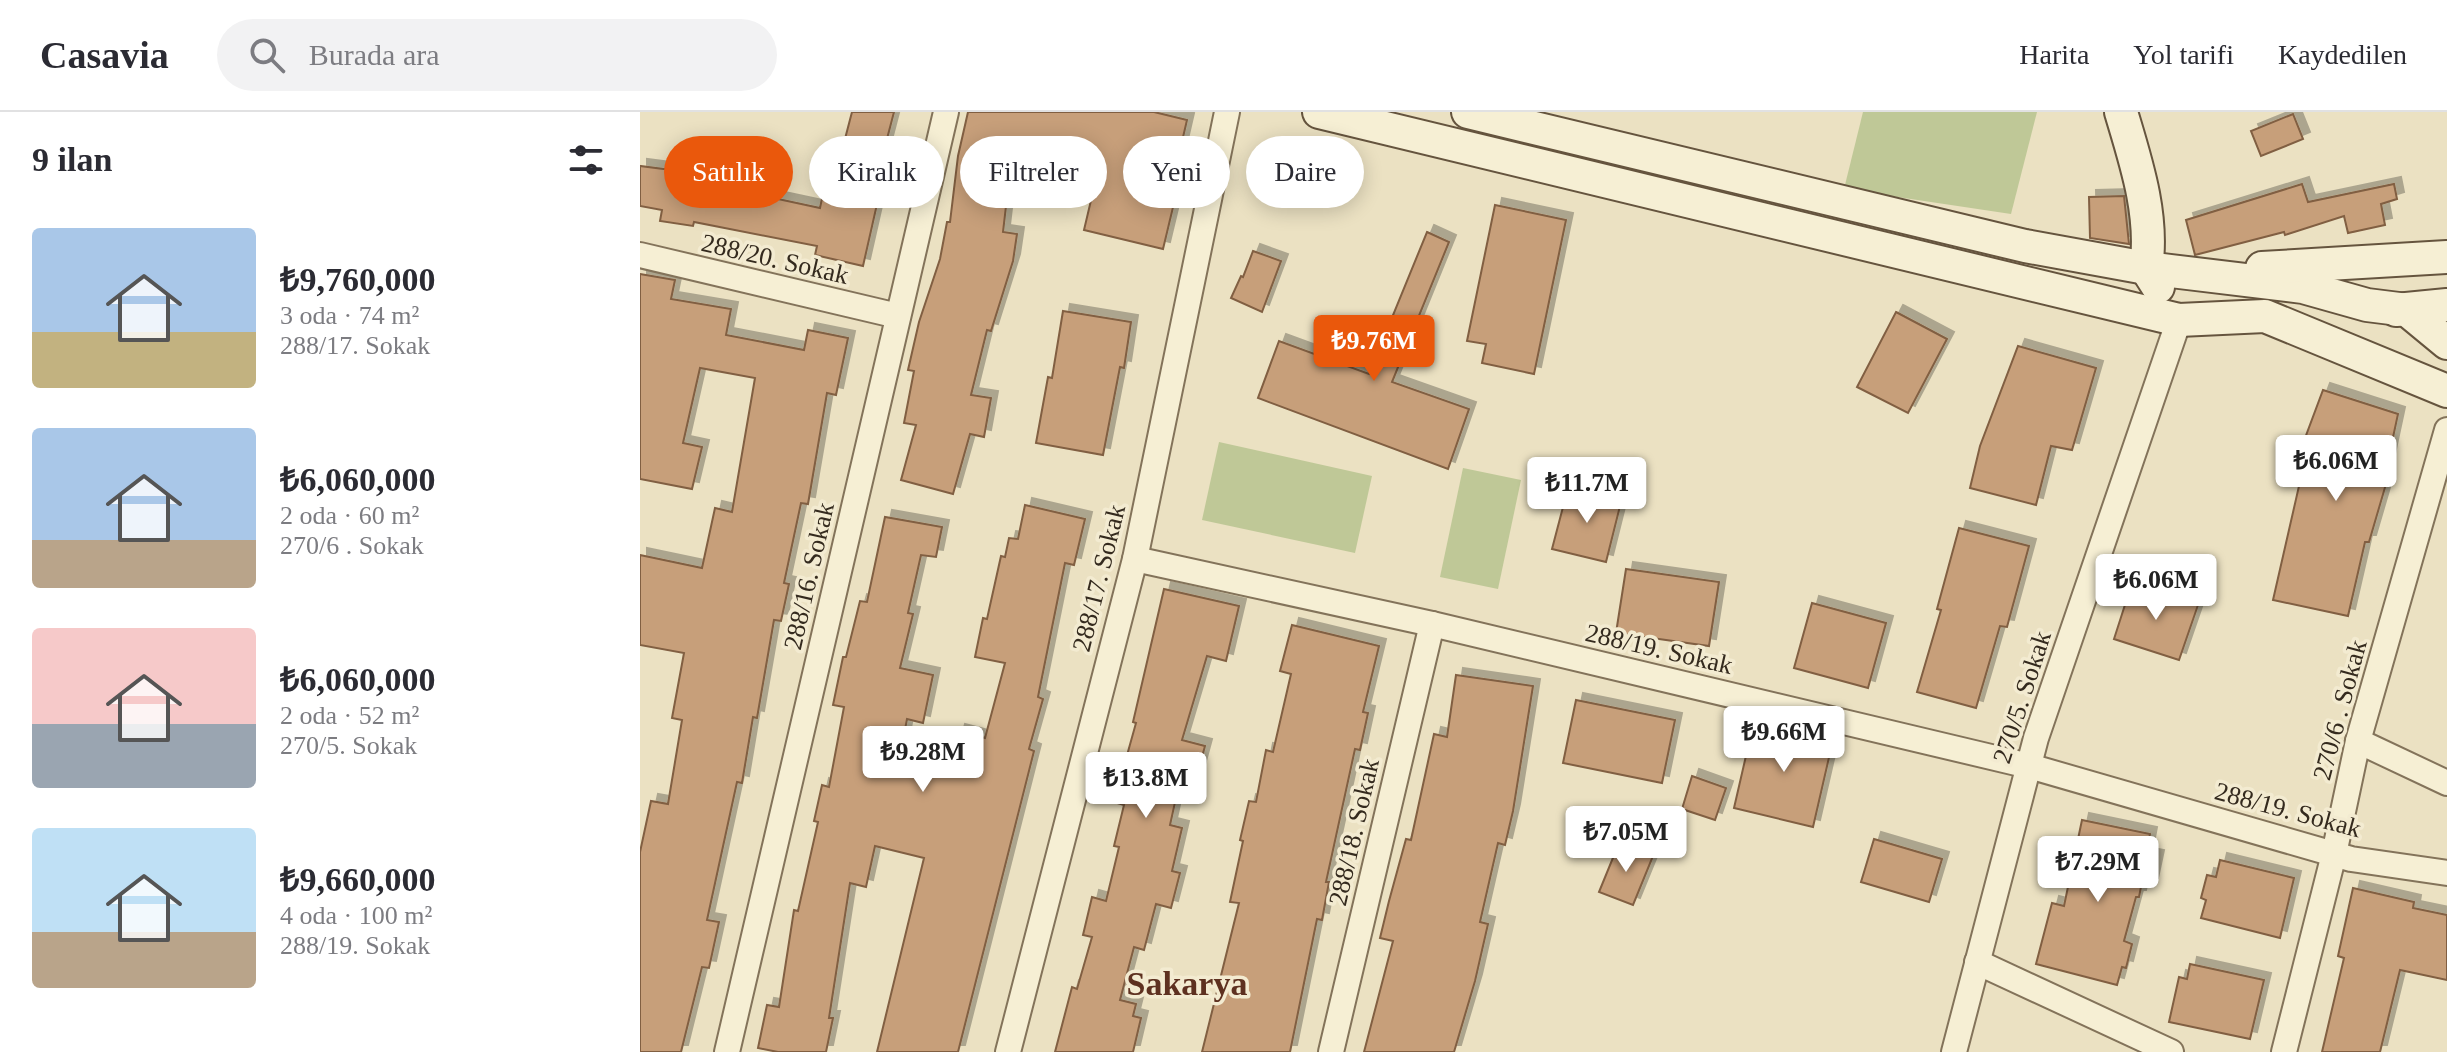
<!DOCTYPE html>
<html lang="tr">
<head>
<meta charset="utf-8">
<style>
  :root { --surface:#fff; --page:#f2f2f3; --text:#2b2b33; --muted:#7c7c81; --line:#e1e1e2; --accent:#ea580c }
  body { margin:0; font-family:Georgia,serif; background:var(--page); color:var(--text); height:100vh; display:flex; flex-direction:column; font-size:30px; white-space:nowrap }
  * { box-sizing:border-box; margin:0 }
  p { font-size:26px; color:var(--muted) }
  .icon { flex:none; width:44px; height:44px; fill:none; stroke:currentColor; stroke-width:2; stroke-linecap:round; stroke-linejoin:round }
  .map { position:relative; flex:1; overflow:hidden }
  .details { display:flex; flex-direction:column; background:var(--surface); width:640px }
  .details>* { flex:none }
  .top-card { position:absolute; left:24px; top:24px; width:760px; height:72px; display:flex; gap:16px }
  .price { position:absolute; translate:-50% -68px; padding:0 18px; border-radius:8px; background:#fff; color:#222; font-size:26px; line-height:52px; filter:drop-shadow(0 2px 4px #0008) }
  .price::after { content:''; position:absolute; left:50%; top:48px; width:24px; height:18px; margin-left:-12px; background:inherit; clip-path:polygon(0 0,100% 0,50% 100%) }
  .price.on { background:var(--accent); color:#fff }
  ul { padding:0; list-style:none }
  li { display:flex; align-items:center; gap:24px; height:200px; padding:0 32px }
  li span { display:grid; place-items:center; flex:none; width:224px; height:160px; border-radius:8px; color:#555 }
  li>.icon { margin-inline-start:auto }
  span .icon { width:96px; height:96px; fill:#fffc; stroke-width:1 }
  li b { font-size:34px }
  h2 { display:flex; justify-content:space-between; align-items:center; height:96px; padding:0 32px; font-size:34px }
  .tag { padding:0 28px; border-radius:36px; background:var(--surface); box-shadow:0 4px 20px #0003; font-size:28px; line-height:72px }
  .tag.on { background:var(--accent); color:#fff }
  header { display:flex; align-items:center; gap:48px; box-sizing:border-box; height:112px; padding:0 40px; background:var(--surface); border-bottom:2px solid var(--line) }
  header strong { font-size:38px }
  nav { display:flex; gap:44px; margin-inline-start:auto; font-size:28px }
  .search { width:560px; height:72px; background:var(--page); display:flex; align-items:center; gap:20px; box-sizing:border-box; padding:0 28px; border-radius:44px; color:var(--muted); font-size:30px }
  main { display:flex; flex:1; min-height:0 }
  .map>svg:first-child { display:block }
  .green { fill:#bfc897 }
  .building { fill:#c79f7a; stroke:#815f42; stroke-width:2; filter:url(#shadow) }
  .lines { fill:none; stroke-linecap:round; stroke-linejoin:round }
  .street-casing { stroke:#83735a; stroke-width:28 }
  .secondary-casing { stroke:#65543e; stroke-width:36 }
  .street { stroke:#f6efd4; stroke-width:24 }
  .secondary { stroke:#f6efd4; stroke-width:32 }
  .labels { text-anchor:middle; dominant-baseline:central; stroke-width:7; stroke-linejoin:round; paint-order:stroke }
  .street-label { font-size:26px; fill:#342a1e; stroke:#f3ebd1 }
  .district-label { font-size:34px; font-weight:bold; fill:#5e3120; stroke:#f3ebd1 }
</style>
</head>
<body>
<header>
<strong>Casavia</strong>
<div class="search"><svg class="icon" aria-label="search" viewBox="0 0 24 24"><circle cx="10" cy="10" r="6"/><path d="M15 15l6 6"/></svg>Burada ara</div>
<nav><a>Harita</a><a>Yol tarifi</a><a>Kaydedilen</a></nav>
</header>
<main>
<section class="details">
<h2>9 ilan<svg class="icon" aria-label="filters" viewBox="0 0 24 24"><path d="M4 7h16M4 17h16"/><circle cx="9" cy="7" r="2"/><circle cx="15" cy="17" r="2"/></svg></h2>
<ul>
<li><span style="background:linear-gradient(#a9c7e8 65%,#c2b280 0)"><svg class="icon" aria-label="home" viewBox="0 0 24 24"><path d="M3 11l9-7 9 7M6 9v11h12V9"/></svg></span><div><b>₺9,760,000</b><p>3 oda · 74 m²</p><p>288/17. Sokak</p></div></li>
<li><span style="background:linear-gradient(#a9c7e8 70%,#b9a48a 0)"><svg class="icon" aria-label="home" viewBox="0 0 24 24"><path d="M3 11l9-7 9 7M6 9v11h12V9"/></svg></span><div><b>₺6,060,000</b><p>2 oda · 60 m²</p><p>270/6 . Sokak</p></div></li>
<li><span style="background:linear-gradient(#f6c9c9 60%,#9aa5b1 0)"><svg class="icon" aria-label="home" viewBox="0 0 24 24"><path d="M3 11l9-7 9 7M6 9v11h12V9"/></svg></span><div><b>₺6,060,000</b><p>2 oda · 52 m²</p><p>270/5. Sokak</p></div></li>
<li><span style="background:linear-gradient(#bfe0f5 65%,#b9a48a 0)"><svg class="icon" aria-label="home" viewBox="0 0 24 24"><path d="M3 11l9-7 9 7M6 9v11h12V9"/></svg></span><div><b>₺9,660,000</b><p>4 oda · 100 m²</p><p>288/19. Sokak</p></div></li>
</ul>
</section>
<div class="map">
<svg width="1807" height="940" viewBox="0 0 1807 940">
  <defs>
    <filter id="shadow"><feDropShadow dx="7" dy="-7" stdDeviation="0" flood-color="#0004"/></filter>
  </defs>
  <rect width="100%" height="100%" fill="#ebe1c2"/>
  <g class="green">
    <path d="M 1223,0 L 1397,0 L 1371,102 L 1204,77 Z"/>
    <path d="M 579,330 L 732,364 L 715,441 L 562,408 Z"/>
    <path d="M 823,356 L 881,368 L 858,477 L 800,465 Z"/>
  </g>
  <g class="building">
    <path d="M 212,0 L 254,0 L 236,69 L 242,70 L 223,154 L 175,143 L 177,134 L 54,110 L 53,114 L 20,109 L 22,98 L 0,94 L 0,54 L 85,65 L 88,52 L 128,60 L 124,84 L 180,96 L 186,67 L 194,69 Z"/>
    <path d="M 328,0 L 514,0 L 547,8 L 528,90 L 534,91 L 523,137 L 444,118 L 461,46 L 374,26 L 363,120 L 377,122 L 373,149 L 351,219 L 347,218 L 331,283 L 351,286 L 344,325 L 330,322 L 313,382 L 261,368 L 276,313 L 264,311 L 274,259 L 268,258 L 279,210 L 300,147 L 307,110 L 310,110 L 318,44 Z"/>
    <path d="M 1653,2 L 1663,27 L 1621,44 L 1611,19 Z"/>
    <path d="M 1662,72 L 1668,90 L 1754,72 L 1757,87 L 1741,92 L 1745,113 L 1708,121 L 1704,104 L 1645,123 L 1644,120 L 1555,143 L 1546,108 Z"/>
    <path d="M 1484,84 L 1489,132 L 1450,126 L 1449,85 Z"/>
    <path d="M 855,93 L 926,108 L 894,262 L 842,251 L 846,232 L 827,229 Z"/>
    <path d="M 787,120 L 809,130 L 752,270 L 829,297 L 808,357 L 618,286 L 639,229 L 729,262 Z"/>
    <path d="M 613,139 L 641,149 L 622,200 L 591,186 L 601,164 L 603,165 Z"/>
    <path d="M 0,162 L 35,168 L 31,187 L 91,197 L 86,223 L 164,238 L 168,218 L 208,226 L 196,283 L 187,281 L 168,392 L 161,391 L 144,471 L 149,472 L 141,509 L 134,508 L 117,606 L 113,605 L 102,671 L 97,670 L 67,808 L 79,810 L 69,856 L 62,855 L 41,940 L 0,940 L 0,740 L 11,689 L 28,692 L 42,608 L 32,606 L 44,541 L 0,533 L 0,443 L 62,456 L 75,396 L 92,400 L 115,266 L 60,256 L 43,331 L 62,335 L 52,377 L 0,367 Z"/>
    <path d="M 423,199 L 491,210 L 484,256 L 480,255 L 463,343 L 396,331 L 408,265 L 412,266 Z"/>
    <path d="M 1256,200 L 1307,227 L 1268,301 L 1217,275 Z"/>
    <path d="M 1378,234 L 1456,256 L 1432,338 L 1411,334 L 1396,393 L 1330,376 L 1340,334 Z"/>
    <path d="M 1683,278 L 1758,302 L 1743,372 L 1746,372 L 1729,430 L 1725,430 L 1708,504 L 1633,488 L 1667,339 L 1661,337 Z"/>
    <path d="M 928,376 L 981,390 L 966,450 L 912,437 Z"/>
    <path d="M 385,393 L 445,407 L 434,453 L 425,451 L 398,585 L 403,587 L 389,637 L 394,639 L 318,940 L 237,940 L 284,746 L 235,734 L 226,775 L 210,771 L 189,906 L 193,906 L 186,940 L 138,940 L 118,936 L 127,893 L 139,895 L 154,798 L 158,799 L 178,710 L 174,709 L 182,673 L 189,675 L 204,595 L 193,593 L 203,545 L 206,545 L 220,489 L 227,490 L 245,405 L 302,415 L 296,445 L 281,443 L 268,501 L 273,502 L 260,556 L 293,563 L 283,611 L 267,607 L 259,649 L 307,661 L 318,619 L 345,626 L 365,551 L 335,545 L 343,506 L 347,507 L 361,444 L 365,445 L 369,426 L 378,427 Z"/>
    <path d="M 1319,416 L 1389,434 L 1367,515 L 1360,514 L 1336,596 L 1277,580 L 1301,498 L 1297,497 Z"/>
    <path d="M 986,457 L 1079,470 L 1069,534 L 976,521 Z"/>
    <path d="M 1492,471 L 1558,493 L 1539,548 L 1474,527 Z"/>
    <path d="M 524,477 L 599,494 L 586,549 L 567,544 L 542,628 L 565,634 L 556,667 L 541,663 L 530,713 L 542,716 L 532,759 L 540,761 L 531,796 L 516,792 L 504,838 L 494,835 L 480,888 L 496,892 L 493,904 L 501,906 L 493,940 L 415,940 L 432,875 L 437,877 L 452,825 L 443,823 L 452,785 L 466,789 L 479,735 L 474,734 L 484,693 L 474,690 L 496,611 L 493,610 Z"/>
    <path d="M 1172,491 L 1246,511 L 1228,576 L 1154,556 Z"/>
    <path d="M 652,513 L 739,534 L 723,600 L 728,601 L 720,638 L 715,637 L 686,770 L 689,770 L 682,808 L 677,807 L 650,940 L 562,940 L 599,791 L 590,790 L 603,729 L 600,728 L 609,689 L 616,690 L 626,638 L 633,640 L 651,562 L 640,559 Z"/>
    <path d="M 816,563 L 893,574 L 873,699 L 865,733 L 858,731 L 840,810 L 848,812 L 835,869 L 814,940 L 724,940 L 753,829 L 740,826 L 749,789 L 766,727 L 771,728 L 794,622 L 807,625 Z"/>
    <path d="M 936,588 L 1035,608 L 1022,671 L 923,651 Z"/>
    <path d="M 1114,609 L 1193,628 L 1173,715 L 1094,696 Z"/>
    <path d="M 1052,664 L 1086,676 L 1075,708 L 1042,697 Z"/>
    <path d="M 1442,708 L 1510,722 L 1506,743 L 1517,745 L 1511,773 L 1502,770 L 1499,785 L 1496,785 L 1484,829 L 1492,832 L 1486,856 L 1482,855 L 1477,873 L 1396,852 L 1412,791 L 1424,794 Z"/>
    <path d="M 1234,727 L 1302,747 L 1289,790 L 1221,770 Z"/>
    <path d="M 979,731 L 1013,744 L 993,793 L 959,780 Z"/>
    <path d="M 1580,748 L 1654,766 L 1640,826 L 1561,806 L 1566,788 L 1561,786 L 1567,763 L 1576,765 Z"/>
    <path d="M 1713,776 L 1774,790 L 1773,796 L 1807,803 L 1807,868 L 1760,858 L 1740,940 L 1682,940 L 1704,846 L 1698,844 Z"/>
    <path d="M 1550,852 L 1624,868 L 1610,927 L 1529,910 L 1539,865 L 1547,867 Z"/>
  </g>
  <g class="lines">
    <g class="street-casing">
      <g id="street">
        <path d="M 0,143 L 258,204"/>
        <path d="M 495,447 L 792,512 L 1389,654 L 1711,747 L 1807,761"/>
        <path d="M 1718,629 L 1807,671"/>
        <path d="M 1337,850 L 1531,940"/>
        <path d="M 87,940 L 306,0"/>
        <path d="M 368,940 L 495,447 L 587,0"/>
        <path d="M 691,940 L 792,512"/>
        <path d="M 1314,940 L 1396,626 L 1539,208"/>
        <path d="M 1644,940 L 1694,742 L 1718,629 L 1807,318"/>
      </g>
    </g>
    <g class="secondary-casing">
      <g id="secondary">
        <path d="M 679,0 L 1539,208 L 1625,204 L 1807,279"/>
        <path d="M 828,0 L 1385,134 L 1506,156 L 1663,175 L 1727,193 L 1767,198 L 1807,231"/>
        <path d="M 1481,0 C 1496,50 1514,104 1506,156 L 1518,175"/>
        <path d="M 1622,156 L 1807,145"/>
        <path d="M 1756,198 L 1807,193"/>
      </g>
    </g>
    <use href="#street" class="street"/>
    <use href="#secondary" class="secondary"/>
  </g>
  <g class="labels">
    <g class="street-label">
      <text transform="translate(135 147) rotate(13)">288/20. Sokak</text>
      <text transform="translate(169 464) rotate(-77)">288/16. Sokak</text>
      <text transform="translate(459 466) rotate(-76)">288/17. Sokak</text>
      <text transform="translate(1019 537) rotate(13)">288/19. Sokak</text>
      <text transform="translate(1382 585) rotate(-72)">270/5. Sokak</text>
      <text transform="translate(1700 598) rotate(-75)">270/6 . Sokak</text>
      <text transform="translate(1648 698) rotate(15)">288/19. Sokak</text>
      <text transform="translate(714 720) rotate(-77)">288/18. Sokak</text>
    </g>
    <g class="district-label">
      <text x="547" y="871">Sakarya</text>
    </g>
  </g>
</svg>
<b class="price on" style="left:734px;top:271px">₺9.76M</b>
<b class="price" style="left:1696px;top:391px">₺6.06M</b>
<b class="price" style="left:947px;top:413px">₺11.7M</b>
<b class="price" style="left:1516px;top:510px">₺6.06M</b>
<b class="price" style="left:1144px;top:662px">₺9.66M</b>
<b class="price" style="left:283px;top:682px">₺9.28M</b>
<b class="price" style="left:506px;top:708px">₺13.8M</b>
<b class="price" style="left:986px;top:762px">₺7.05M</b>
<b class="price" style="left:1458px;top:792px">₺7.29M</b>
<div class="top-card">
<a class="tag on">Satılık</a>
<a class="tag">Kiralık</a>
<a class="tag">Filtreler</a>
<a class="tag">Yeni</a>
<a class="tag">Daire</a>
</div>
</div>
</main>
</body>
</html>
